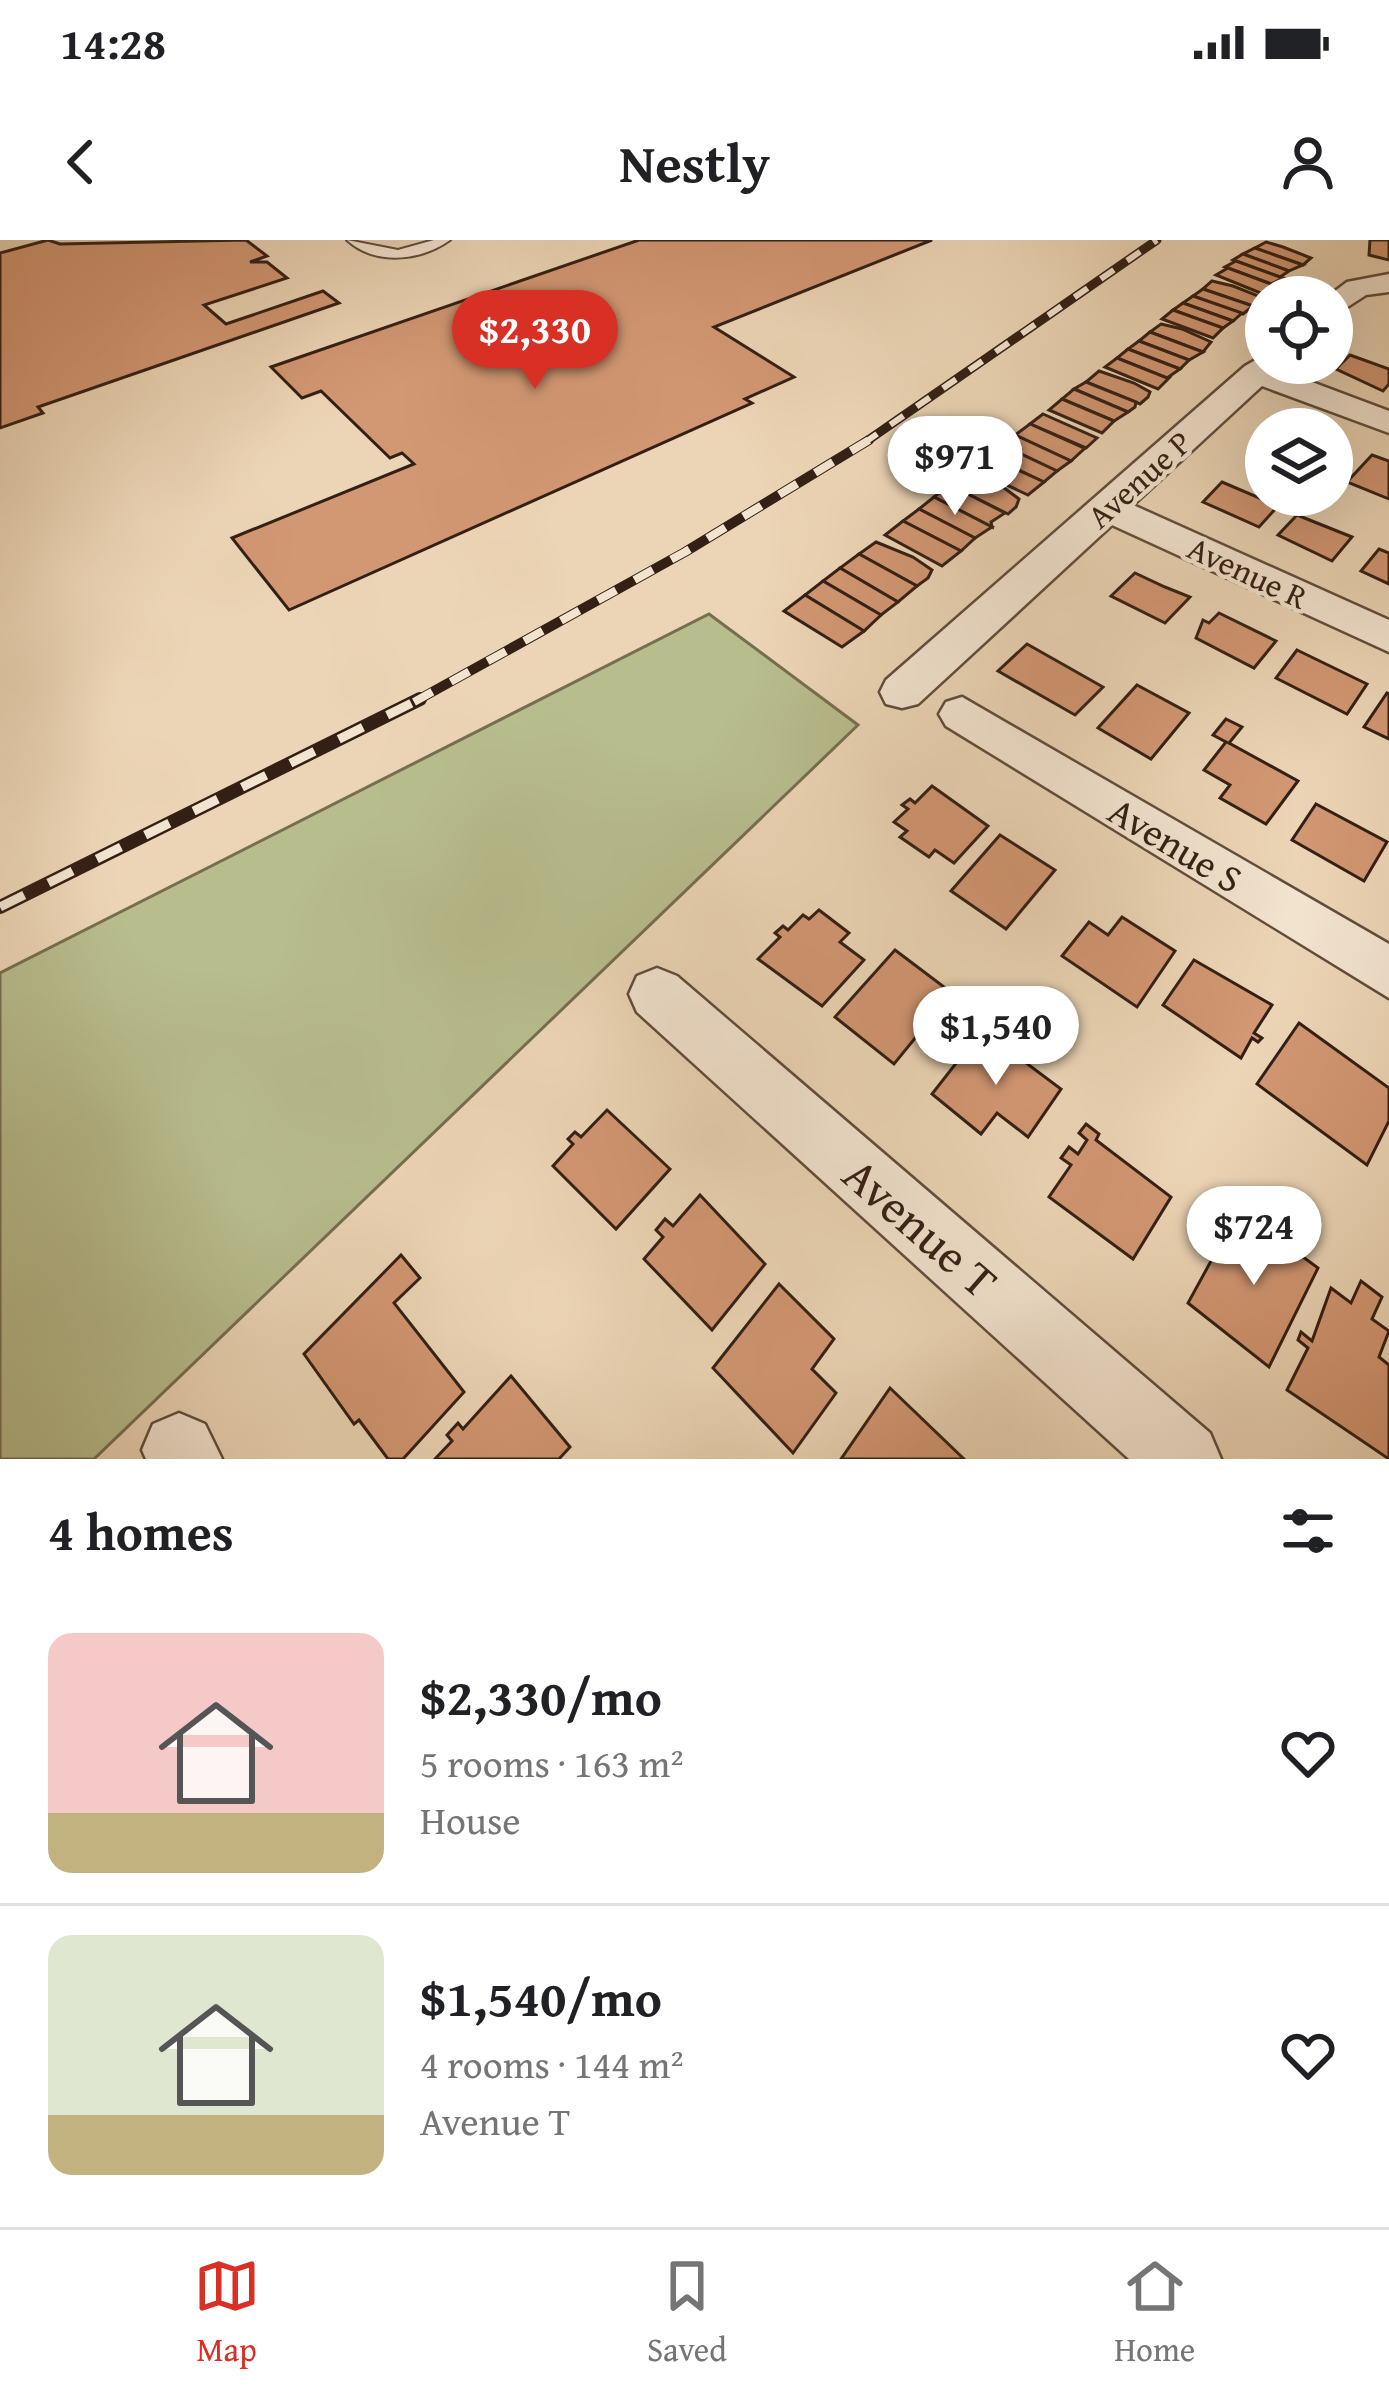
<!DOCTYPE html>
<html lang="en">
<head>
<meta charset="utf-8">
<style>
  :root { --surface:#fff; --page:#f6f6f6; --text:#202124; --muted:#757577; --line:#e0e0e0; --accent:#d93025 }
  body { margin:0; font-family:"Gentium Book Plus",serif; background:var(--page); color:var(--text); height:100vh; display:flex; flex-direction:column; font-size:45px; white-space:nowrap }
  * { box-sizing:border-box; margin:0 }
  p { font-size:39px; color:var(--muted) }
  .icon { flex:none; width:66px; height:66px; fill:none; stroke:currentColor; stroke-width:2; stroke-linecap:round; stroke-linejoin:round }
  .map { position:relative; height:1219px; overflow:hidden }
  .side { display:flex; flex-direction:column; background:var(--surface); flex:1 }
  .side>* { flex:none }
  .controls { position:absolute; left:1245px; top:36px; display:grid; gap:24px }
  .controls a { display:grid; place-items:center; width:108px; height:108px; border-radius:50%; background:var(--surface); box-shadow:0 12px 48px #0002; font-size:60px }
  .price { position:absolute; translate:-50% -102px; padding:0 27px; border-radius:42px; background:#fff; color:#222; font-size:39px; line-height:78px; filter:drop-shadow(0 3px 6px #0008) }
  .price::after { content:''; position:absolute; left:50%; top:72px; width:36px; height:27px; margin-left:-18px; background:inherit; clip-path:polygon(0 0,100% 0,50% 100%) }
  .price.current { background:var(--accent); color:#fff }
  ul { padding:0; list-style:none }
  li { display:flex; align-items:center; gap:36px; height:300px; padding:0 48px }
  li+li { border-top:3px solid var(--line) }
  li span { display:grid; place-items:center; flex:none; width:336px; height:240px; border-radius:24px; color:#555 }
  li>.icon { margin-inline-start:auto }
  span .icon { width:144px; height:144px; fill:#fffc; stroke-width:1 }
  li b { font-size:51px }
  h2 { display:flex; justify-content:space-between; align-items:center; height:144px; padding:0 48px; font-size:51px }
  .status { display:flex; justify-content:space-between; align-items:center; height:84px; padding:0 60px; background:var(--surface); direction:ltr }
  .status svg { height:33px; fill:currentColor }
  header { display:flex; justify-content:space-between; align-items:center; height:156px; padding:0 48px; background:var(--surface); font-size:54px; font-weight:700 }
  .tab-bar { display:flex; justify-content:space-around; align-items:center; height:168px; border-top:3px solid var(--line); background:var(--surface); font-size:33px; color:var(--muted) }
  .tab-bar a { display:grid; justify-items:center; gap:6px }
  .tab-bar .current { color:var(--accent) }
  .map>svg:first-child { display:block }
  .green { fill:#b8bd8e; stroke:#766e51; stroke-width:3 }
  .building { fill:#d29773; stroke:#331f14; stroke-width:3 }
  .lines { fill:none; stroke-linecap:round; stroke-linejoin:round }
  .lane-casing { stroke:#614c3c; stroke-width:4 }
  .street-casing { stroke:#614c3c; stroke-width:5 }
  .lane { fill:#f3e4d0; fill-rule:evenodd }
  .street { fill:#f3e4d0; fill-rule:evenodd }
  .rail-far2-casing { stroke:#331f14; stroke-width:9 }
  .rail-far1-casing { stroke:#331f14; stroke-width:10 }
  .rail-casing { stroke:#331f14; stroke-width:14 }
  .rail-far2 { stroke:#f3e4d0; stroke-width:6; stroke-dasharray:16; stroke-linecap:butt }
  .rail-far1 { stroke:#f3e4d0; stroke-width:8; stroke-dasharray:21; stroke-linecap:butt }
  .rail { stroke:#f3e4d0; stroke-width:9; stroke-dasharray:27; stroke-linecap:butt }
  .labels { text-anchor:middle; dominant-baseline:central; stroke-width:9; stroke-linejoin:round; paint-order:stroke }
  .far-street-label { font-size:33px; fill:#331f14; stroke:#f3e4d0 }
  .street-label { font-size:39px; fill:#331f14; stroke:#f3e4d0 }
  .near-street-label { font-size:48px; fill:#331f14; stroke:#f3e4d0 }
</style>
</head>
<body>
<div class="status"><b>14:28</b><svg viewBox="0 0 49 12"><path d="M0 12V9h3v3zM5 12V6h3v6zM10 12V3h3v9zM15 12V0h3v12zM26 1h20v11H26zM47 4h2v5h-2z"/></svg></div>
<header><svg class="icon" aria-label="back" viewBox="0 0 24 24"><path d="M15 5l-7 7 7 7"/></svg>Nestly<svg class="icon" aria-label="person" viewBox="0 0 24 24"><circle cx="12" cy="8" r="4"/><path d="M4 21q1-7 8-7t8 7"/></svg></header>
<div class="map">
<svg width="1389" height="1219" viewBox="0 0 1389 1219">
  <rect width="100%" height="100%" fill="#ecd5b6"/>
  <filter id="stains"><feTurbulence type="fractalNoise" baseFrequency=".00167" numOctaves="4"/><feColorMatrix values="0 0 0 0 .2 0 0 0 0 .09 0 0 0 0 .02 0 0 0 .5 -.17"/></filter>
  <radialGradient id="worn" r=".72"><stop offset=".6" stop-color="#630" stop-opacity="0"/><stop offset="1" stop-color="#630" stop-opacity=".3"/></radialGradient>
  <path class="green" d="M 709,374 L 858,485 L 94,1219 L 0,1219 L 0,733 Z"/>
  <g class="building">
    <path d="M 48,0 L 60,4 L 246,0 L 267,16 L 250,22 L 267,22 L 287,38 L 204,65 L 226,84 L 323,51 L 339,63 L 38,167 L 43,173 L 0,188 L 0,13 Z"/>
    <path d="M 639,0 L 932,0 L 714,87 L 794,137 L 745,159 L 752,163 L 289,370 L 232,298 L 414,224 L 402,213 L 390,218 L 321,151 L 302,158 L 271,127 Z"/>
    <path d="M 1370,0 L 1389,0 L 1389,20 L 1369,15 Z"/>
    <path d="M 1266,2 L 1283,7 L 1311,18 L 1303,25 L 1255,8 Z"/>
    <path d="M 1255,8 L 1303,25 L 1289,31 L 1243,14 Z"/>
    <path d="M 1243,14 L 1289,31 L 1280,37 L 1233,20 Z"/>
    <path d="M 1236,21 L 1280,37 L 1283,38 L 1271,44 L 1225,27 Z"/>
    <path d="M 1228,28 L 1271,44 L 1275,46 L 1263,54 L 1216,35 Z"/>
    <path d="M 1212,41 L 1233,46 L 1261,57 L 1253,66 L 1203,49 Z"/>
    <path d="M 1203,49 L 1253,66 L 1243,74 L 1193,56 Z"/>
    <path d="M 1193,56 L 1242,73 L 1233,81 L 1183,63 Z"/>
    <path d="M 1183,63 L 1233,81 L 1223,88 L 1173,70 Z"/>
    <path d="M 1173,70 L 1223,88 L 1213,98 L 1162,79 Z"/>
    <path d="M 1161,84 L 1182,89 L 1211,102 L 1203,112 L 1150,92 Z"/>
    <path d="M 1150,92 L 1203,112 L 1189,120 L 1139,101 Z"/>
    <path d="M 1139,101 L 1189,120 L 1180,129 L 1128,109 Z"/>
    <path d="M 1128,109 L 1180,129 L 1167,138 L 1117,118 Z"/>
    <path d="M 1350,115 L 1389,129 L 1389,144 L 1383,151 L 1336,129 Z"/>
    <path d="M 1117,118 L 1167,138 L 1169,138 L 1158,149 L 1105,127 Z"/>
    <path d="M 1099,131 L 1134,143 L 1150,152 L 1148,157 L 1140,164 L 1086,142 Z"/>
    <path d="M 1086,142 L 1136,162 L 1135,167 L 1128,172 L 1074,149 Z"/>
    <path d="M 1074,149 L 1128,172 L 1114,181 L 1062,159 Z"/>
    <path d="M 1062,159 L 1114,181 L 1102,193 L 1049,170 Z"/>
    <path d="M 1043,174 L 1097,198 L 1086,208 L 1030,184 Z"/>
    <path d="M 1030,184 L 1082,207 L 1085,208 L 1071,221 L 1015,195 Z"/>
    <path d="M 1015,195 L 1071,221 L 1057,231 L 1002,205 Z"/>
    <path d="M 1002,205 L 1057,231 L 1044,242 L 988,216 Z"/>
    <path d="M 1372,215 L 1389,221 L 1389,259 L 1347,242 Z"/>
    <path d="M 988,216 L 1044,242 L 1028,255 L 971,228 Z"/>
    <path d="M 966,234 L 1003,247 L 1019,259 L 1016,267 L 1008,274 L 950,245 Z"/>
    <path d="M 1222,242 L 1278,266 L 1259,287 L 1203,262 Z"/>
    <path d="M 950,245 L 1005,273 L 991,282 L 992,287 L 934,257 Z"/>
    <path d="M 934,257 L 992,287 L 975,298 L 919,269 Z"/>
    <path d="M 919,269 L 975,298 L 961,311 L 903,281 Z"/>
    <path d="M 1297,275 L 1352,297 L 1332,321 L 1278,295 Z"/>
    <path d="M 903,281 L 961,311 L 942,326 L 885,295 Z"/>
    <path d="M 876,302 L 913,317 L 932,330 L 928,338 L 917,346 L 859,314 Z"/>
    <path d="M 1379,309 L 1389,313 L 1389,344 L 1361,331 Z"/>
    <path d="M 859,314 L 917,346 L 898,362 L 840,328 Z"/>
    <path d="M 840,328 L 898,362 L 881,375 L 823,341 Z"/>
    <path d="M 1135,333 L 1165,347 L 1190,357 L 1165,383 L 1111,356 Z"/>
    <path d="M 823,341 L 881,375 L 864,391 L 805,355 Z"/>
    <path d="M 805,355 L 864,391 L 842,407 L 784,371 Z"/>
    <path d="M 1219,373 L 1276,401 L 1254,428 L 1196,398 L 1203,380 L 1209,383 Z"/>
    <path d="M 1027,404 L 1103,447 L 1075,475 L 998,431 Z"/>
    <path d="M 1297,410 L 1367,444 L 1347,474 L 1276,438 Z"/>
    <path d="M 1137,445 L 1189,473 L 1151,519 L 1098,488 Z"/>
    <path d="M 1387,453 L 1389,454 L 1389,499 L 1364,487 Z"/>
    <path d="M 1226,479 L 1242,487 L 1229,503 L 1298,541 L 1266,584 L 1220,558 L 1230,545 L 1204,530 L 1226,502 L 1213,495 Z"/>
    <path d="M 932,546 L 988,586 L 954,623 L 935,610 L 929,617 L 900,597 L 907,591 L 894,582 L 908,569 L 902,565 L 910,559 L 915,563 Z"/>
    <path d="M 1316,564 L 1387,602 L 1364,641 L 1292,600 Z"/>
    <path d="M 1000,595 L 1055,630 L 1006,689 L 951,651 Z"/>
    <path d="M 819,670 L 849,693 L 840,702 L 864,720 L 822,766 L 758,719 L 780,697 L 775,693 L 783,686 L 788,690 L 803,675 L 809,679 Z"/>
    <path d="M 1122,677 L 1175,711 L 1137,767 L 1062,716 L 1089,682 L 1108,695 Z"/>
    <path d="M 895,710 L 952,753 L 894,824 L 835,777 Z"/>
    <path d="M 1194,720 L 1272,765 L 1254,793 L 1262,798 L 1258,802 L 1252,798 L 1241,818 L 1163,765 Z"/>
    <path d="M 1299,783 L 1389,848 L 1389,881 L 1367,925 L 1257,844 Z"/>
    <path d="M 982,790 L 1061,849 L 1028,897 L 997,873 L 981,894 L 932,854 Z"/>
    <path d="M 607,870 L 670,929 L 616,989 L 553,926 L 573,904 L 568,899 L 575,892 L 581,897 Z"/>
    <path d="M 1086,884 L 1099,894 L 1096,900 L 1171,957 L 1133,1019 L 1049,957 L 1071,925 L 1061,918 L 1069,907 L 1078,914 L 1087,900 L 1079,893 Z"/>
    <path d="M 700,955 L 765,1024 L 712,1090 L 644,1019 L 663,997 L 656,990 L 665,979 L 673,986 Z"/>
    <path d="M 1239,970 L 1318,1028 L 1269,1127 L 1188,1063 Z"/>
    <path d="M 401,1015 L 420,1038 L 394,1063 L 464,1152 L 403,1219 L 388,1219 L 359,1180 L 354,1184 L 304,1114 Z"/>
    <path d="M 1361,1041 L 1382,1057 L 1372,1079 L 1389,1091 L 1379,1117 L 1389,1125 L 1389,1219 L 1287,1150 L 1308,1108 L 1298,1100 L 1301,1092 L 1312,1101 L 1331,1048 L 1351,1063 Z"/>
    <path d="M 779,1044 L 834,1099 L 812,1129 L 836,1153 L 793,1213 L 713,1128 Z"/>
    <path d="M 511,1136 L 570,1207 L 559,1219 L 435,1219 L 452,1201 L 447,1195 L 458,1183 L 463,1189 Z"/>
    <path d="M 890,1148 L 964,1219 L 841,1219 Z"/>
  </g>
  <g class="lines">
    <g class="lane-casing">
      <path id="lane" d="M 347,0 L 398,10 L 434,0 L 450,0 C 421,21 375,26 347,0 Z"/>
    </g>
    <g class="street-casing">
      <g id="street">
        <path d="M 1389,34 L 1389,52 L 1366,55 L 1332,77 L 1332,57 L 1327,57 L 1347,42 Z"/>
        <path d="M 1266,114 L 1266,123 L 1285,123 L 1280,130 L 1389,171 L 1389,193 L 1262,146 L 1133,265 L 1389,380 L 1389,412 L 1112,285 L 918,464 L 902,468 L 886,464 L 880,452 L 886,440 L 1245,126 Z"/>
        <path d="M 962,457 L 1389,704 L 1389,758 L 946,486 L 939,474 L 946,462 Z"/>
        <path d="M 657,728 L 677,736 L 1210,1193 L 1221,1219 L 1129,1219 L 637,772 L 629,754 L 637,736 Z"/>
        <path d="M 179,1173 L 205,1184 L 222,1219 L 146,1219 L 142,1210 L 153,1184 Z"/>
      </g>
    </g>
    <use href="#lane" class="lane"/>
    <use href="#street" class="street"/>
    <g class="rail-far2-casing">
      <path id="rail-far2" d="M 864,203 L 1157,0"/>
    </g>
    <g class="rail-far1-casing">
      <path id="rail-far1" d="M 414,462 L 685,312 L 869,200"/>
    </g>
    <g class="rail-casing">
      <path id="rail" d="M 0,667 L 420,459"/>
    </g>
    <use href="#rail-far2" class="rail-far2"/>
    <use href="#rail-far1" class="rail-far1"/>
    <use href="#rail" class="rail"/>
  </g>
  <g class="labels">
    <g class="far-street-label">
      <text transform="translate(1139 239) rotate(-42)">Avenue P</text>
      <text transform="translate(1248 332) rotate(25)">Avenue R</text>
    </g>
    <g class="street-label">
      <text transform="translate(1176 604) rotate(31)">Avenue S</text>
    </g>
    <g class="near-street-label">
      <text transform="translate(921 987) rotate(41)">Avenue T</text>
    </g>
  </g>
  <rect width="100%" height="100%" filter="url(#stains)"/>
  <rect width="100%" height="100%" fill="url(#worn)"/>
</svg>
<div class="controls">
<a><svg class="icon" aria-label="locate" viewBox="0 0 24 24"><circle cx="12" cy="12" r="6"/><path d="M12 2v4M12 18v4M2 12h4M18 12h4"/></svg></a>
<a><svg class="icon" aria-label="layers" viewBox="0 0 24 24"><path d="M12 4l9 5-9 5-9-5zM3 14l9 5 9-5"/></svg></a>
</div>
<b class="price current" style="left:535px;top:152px">$2,330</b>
<b class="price" style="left:955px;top:278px">$971</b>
<b class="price" style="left:996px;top:848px">$1,540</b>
<b class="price" style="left:1254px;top:1048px">$724</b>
</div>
<section class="side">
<h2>4 homes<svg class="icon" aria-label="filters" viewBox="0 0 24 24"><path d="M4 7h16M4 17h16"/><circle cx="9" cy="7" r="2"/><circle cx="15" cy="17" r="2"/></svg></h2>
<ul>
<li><span style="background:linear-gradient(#f6c9c9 75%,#c2b280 0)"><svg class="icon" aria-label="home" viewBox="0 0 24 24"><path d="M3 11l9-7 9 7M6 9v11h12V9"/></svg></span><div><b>$2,330/mo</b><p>5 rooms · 163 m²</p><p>House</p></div><svg class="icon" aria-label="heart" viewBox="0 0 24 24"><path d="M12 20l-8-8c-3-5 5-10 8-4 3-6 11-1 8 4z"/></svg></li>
<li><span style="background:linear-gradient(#dfe7d0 75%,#c2b280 0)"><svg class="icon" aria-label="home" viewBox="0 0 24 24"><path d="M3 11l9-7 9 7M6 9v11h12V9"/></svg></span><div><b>$1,540/mo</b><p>4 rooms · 144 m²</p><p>Avenue T</p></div><svg class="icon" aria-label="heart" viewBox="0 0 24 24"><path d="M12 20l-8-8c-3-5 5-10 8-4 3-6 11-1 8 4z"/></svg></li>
</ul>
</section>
<nav class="tab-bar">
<a class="current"><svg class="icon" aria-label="map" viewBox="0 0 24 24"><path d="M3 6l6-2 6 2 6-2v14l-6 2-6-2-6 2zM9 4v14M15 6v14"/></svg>Map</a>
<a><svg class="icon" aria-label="saved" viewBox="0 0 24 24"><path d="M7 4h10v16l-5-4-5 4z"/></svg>Saved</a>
<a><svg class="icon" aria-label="home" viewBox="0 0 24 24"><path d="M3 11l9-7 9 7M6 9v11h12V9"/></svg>Home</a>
</nav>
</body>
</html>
